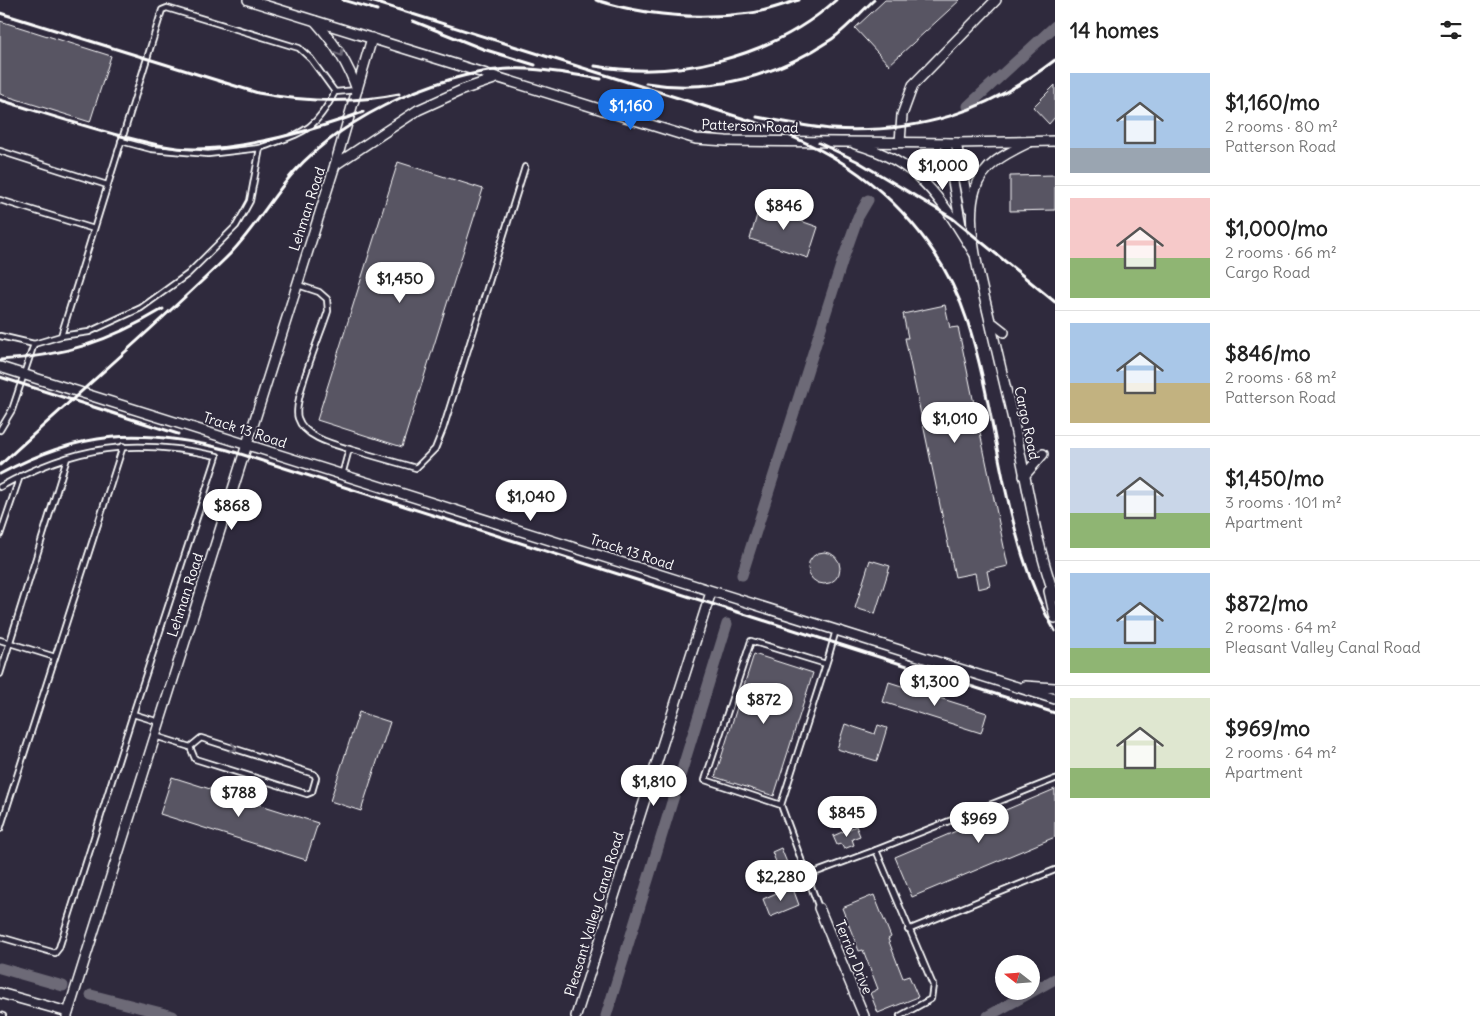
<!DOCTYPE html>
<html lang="en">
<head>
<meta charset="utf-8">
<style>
  :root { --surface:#fff; --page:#f2f2f2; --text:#222; --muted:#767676; --line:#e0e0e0; --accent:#1a73e8 }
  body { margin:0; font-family:Delius,sans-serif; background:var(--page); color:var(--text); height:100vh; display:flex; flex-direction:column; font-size:19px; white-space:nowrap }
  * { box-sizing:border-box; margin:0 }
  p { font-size:16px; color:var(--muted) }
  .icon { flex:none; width:28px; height:28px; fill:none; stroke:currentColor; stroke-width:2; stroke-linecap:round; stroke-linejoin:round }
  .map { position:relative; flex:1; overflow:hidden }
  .sheet { display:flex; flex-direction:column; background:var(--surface); width:425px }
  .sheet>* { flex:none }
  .needle { width:32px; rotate:287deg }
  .buttons { position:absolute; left:995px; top:955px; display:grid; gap:10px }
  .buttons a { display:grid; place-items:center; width:45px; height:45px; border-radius:50%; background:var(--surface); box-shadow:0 2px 8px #0003; font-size:25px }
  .price { position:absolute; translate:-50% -42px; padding:0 11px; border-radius:18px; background:#fff; color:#222; font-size:16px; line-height:32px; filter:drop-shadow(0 1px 2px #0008) }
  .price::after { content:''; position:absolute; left:50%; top:30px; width:15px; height:11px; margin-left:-8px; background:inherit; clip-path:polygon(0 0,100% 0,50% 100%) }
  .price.current { background:var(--accent); color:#fff }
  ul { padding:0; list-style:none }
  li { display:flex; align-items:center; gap:15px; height:125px; padding:0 15px }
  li+li { border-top:1px solid var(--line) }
  li span { display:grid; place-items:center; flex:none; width:140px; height:100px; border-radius:0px; color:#555 }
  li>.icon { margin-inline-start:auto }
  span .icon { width:60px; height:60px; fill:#fffc; stroke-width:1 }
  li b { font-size:21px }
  h2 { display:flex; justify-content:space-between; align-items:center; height:60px; padding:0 15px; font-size:21px }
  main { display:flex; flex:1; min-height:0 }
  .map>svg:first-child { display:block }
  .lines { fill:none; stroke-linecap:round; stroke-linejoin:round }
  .canal { stroke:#6d6a77; stroke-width:11 }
  .building { fill:#595564; stroke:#fff }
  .service-casing { stroke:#fff; stroke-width:8 }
  .minor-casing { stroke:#fff; stroke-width:12 }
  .service { stroke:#2f2a3d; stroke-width:4.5 }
  .minor { stroke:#2f2a3d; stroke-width:9 }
  .rail { stroke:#fff; stroke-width:3 }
  .oneway { stroke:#6d6a77 }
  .labels { text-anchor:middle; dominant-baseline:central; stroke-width:4; stroke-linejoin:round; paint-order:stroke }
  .street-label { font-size:14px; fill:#fff; stroke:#2f2a3d }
</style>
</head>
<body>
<main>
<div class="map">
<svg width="1055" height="1016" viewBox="0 0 1055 1016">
  <rect width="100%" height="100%" fill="#2f2a3d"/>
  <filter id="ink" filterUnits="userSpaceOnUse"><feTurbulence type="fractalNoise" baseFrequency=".02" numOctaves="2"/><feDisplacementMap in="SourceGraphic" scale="10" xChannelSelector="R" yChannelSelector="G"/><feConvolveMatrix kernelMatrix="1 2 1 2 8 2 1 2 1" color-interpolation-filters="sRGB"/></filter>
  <g filter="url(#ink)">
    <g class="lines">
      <g class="canal">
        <path d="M 968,106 L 1055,26"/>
        <path d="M 742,575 L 842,262 L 858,217 L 868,200"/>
        <path d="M 0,968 L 63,986"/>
        <path d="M 91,995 L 173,1016"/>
        <path d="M 606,1016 L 727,624"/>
        <path d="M 988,1016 L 1055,979"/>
      </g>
    </g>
    <g class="building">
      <path d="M 885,0 L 960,0 L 889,65 L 855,28 Z"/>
      <path d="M 0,21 L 111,56 L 90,122 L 0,94 Z"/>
      <path d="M 1055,85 L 1055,117 L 1049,124 L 1033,107 Z"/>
      <path d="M 398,162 L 483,189 L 402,447 L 317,420 Z"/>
      <path d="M 1055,175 L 1055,210 L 1010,211 L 1010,176 Z"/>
      <path d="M 766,203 L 798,211 L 795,219 L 818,227 L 808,258 L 750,239 L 757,215 L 761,216 Z"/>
      <path d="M 945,305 L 950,328 L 958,327 L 1008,566 L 987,571 L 990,586 L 978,589 L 975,573 L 955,577 L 905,338 L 908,338 L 903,314 Z"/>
      <circle cx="824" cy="568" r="16"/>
      <path d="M 870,560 L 890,566 L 875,614 L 855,608 Z"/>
      <path d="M 754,654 L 813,673 L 774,796 L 715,777 Z"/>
      <path d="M 889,682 L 987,713 L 981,733 L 883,702 Z"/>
      <path d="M 359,712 L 390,722 L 361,811 L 330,801 Z"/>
      <path d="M 845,724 L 875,734 L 878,725 L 887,728 L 877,761 L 837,749 Z"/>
      <path d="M 172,777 L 318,823 L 306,860 L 160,814 Z"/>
      <path d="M 1055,789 L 1055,837 L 912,897 L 895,857 Z"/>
      <path d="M 856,826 L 860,836 L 852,839 L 854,845 L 844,849 L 841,844 L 837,845 L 833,836 Z"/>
      <path d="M 781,848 L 790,870 L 781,874 L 772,852 Z"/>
      <path d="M 792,886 L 799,905 L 770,917 L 763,899 Z"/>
      <path d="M 874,895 L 891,937 L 888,939 L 903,978 L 909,976 L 918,997 L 878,1013 L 870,993 L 878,989 L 863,950 L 859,951 L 842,908 Z"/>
    </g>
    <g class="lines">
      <g class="service-casing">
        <g id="service">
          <path d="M 260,148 C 302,132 313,134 335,92 L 357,90"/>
          <path d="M 0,151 L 107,185"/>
          <path d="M 0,200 L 94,229"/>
          <path d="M 298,285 L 319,292 L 327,299 L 328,311 C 322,331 292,401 298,418 C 304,437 332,444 349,449"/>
          <path d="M 0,336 L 34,344"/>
          <path d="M 61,336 L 89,332 L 141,308 L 188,274 L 236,226 L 244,212 L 250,201 L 260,148 L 208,154 L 151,149 L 121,141"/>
          <path d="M 0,430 L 12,410 L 34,344 L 61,336 L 162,10 L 167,8 L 299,48 L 311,59 L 335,92"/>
          <path d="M 342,475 L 349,449 L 416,468 L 435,449 L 443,429 L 525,167"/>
          <path d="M 0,487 C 76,445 133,438 217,456 L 133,714"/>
          <path d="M 0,535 L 20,476"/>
          <path d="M 0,640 L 55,657"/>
          <path d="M 826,664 L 751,641 L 705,780 L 781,805 L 829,655 L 836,630"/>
          <path d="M 0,674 L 67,458"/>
          <path d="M 155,736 L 190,747 L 195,759 L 307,794 L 312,792 L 316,778 L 314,774 L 201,738 L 190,747"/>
          <path d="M 781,805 L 819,908"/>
          <path d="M 0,829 L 123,446"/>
          <path d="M 876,850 L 1055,779"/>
          <path d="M 806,876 L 876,850 L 933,985 L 931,999 L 900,1016"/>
          <path d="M 908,930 L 1055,870"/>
          <path d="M 0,937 L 55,953 L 59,948 L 133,714 L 159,722"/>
          <path d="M 0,1015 L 3,1016"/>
        </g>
      </g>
      <g class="minor-casing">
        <g id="minor">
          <path d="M 248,0 L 696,139 L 726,141 L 956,143 L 1055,141"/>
          <path d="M 315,21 C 334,42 348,63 357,90"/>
          <path d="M 900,142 L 902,115 L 913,85 L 996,0"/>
          <path d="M 1030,142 C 1007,153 983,164 975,190 C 964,225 981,282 989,317 C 997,353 1006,389 1014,424 C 1027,482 1035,541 1055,597"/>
          <path d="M 946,143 L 962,231"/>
          <path d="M 956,143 L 969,208"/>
          <path d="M 855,144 C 920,162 941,199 974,253"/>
          <path d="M 335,165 L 418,110 L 462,90 L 497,78"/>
          <path d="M 990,321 L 1004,332"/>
          <path d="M 0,367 L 1055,699"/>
          <path d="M 1024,476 L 1043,454"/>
          <path d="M 1049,591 L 1055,618"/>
          <path d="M 1025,686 L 1055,688"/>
          <path d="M 819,908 L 864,1016"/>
          <path d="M 0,993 L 68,1012"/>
          <path d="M 67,1016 L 335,165 L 372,38"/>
          <path d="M 576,1016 L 711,592"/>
        </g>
      </g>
      <use href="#service" class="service"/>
      <use href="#minor" class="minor"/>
      <g class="rail">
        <path d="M 343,0 L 377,10"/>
        <path d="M 368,0 L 767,126 C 785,134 804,141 822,151 C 890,187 944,249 968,323 C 984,373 992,426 1003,478 C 1015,532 1027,583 1055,631"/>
        <path d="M 596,0 C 647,16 699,20 751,13 C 767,11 784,4 799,0"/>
        <path d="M 0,13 L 258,93 C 306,102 351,104 399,94"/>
        <path d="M 413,21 L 483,49 L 535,65"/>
        <path d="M 595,66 C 678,80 773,57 836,0"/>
        <path d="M 646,83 C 712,94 777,76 832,39 C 847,28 860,13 874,0"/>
        <path d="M 0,100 C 40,112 80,125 121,136 C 145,142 170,149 195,149 C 245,149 316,130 363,112"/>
        <path d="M 757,117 C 782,121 807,127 832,129 C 918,134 987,112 1055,60"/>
        <path d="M 819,143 L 857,161 L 952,218 L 1055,302"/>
        <path d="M 0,360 C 64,356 108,342 163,309"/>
        <path d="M 0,377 L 178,434"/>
        <path d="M 0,465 C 75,396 153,329 226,258 C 252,233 270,199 294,172 C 343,116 451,65 526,69 C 551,70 577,75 601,79"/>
        <path d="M 0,474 C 80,431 140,427 228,450 L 1055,713"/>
      </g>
    </g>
    <defs><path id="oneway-chevron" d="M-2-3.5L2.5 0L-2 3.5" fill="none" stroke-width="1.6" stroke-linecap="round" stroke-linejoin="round" transform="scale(1.25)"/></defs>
    <g class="oneway">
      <use href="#oneway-chevron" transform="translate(340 53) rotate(59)"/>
      <use href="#oneway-chevron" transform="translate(233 748) rotate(18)"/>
    </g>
  </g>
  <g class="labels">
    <g class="street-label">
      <text transform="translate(750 126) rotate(2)">Patterson Road</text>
      <text transform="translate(307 209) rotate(-72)">Lehman Road</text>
      <text transform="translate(1027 423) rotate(78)">Cargo Road</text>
      <text transform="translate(245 430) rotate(18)">Track 13 Road</text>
      <text transform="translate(632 552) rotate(18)">Track 13 Road</text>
      <text transform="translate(185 595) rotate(-72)">Lehman Road</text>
      <text transform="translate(594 914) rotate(-73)">Pleasant Valley Canal Road</text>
      <text transform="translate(854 957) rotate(68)">Terrior Drive</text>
    </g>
  </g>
</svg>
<div class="buttons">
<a><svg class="needle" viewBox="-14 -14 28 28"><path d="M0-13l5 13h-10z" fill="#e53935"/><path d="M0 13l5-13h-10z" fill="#767676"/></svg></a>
</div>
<b class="price current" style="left:631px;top:131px">$1,160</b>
<b class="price" style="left:943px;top:191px">$1,000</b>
<b class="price" style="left:784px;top:231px">$846</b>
<b class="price" style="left:400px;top:304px">$1,450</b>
<b class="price" style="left:955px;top:444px">$1,010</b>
<b class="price" style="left:531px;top:522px">$1,040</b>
<b class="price" style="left:232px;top:531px">$868</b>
<b class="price" style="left:935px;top:707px">$1,300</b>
<b class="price" style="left:764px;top:725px">$872</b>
<b class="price" style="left:654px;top:807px">$1,810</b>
<b class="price" style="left:239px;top:818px">$788</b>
<b class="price" style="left:847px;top:838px">$845</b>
<b class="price" style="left:979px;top:844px">$969</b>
<b class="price" style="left:781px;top:902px">$2,280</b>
</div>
<section class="sheet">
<h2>14 homes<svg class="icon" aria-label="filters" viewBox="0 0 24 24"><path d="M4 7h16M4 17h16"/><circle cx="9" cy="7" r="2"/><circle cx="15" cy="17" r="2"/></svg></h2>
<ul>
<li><span style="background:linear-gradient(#a9c7e8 75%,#9aa5b1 0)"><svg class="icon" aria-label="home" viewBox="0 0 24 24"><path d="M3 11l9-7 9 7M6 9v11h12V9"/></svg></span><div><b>$1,160/mo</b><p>2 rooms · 80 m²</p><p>Patterson Road</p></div></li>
<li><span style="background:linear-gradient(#f6c9c9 60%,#8fb573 0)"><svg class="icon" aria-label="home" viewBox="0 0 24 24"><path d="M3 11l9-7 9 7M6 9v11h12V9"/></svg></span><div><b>$1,000/mo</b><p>2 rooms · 66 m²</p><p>Cargo Road</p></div></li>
<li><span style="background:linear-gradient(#a9c7e8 60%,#c2b280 0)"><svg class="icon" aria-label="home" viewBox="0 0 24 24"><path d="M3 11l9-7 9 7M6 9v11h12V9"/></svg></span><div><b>$846/mo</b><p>2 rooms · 68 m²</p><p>Patterson Road</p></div></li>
<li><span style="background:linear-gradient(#c9d6e8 65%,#8fb573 0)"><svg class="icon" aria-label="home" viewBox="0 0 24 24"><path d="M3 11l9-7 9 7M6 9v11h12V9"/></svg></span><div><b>$1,450/mo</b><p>3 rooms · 101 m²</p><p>Apartment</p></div></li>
<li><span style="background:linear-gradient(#a9c7e8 75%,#8fb573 0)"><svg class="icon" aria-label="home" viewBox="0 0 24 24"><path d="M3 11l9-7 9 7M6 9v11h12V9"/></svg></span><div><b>$872/mo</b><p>2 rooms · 64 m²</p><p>Pleasant Valley Canal Road</p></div></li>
<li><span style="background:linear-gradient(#dfe7d0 70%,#8fb573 0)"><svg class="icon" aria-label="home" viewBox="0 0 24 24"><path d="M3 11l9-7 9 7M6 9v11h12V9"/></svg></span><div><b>$969/mo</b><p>2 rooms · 64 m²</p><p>Apartment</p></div></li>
</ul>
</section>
</main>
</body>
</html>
